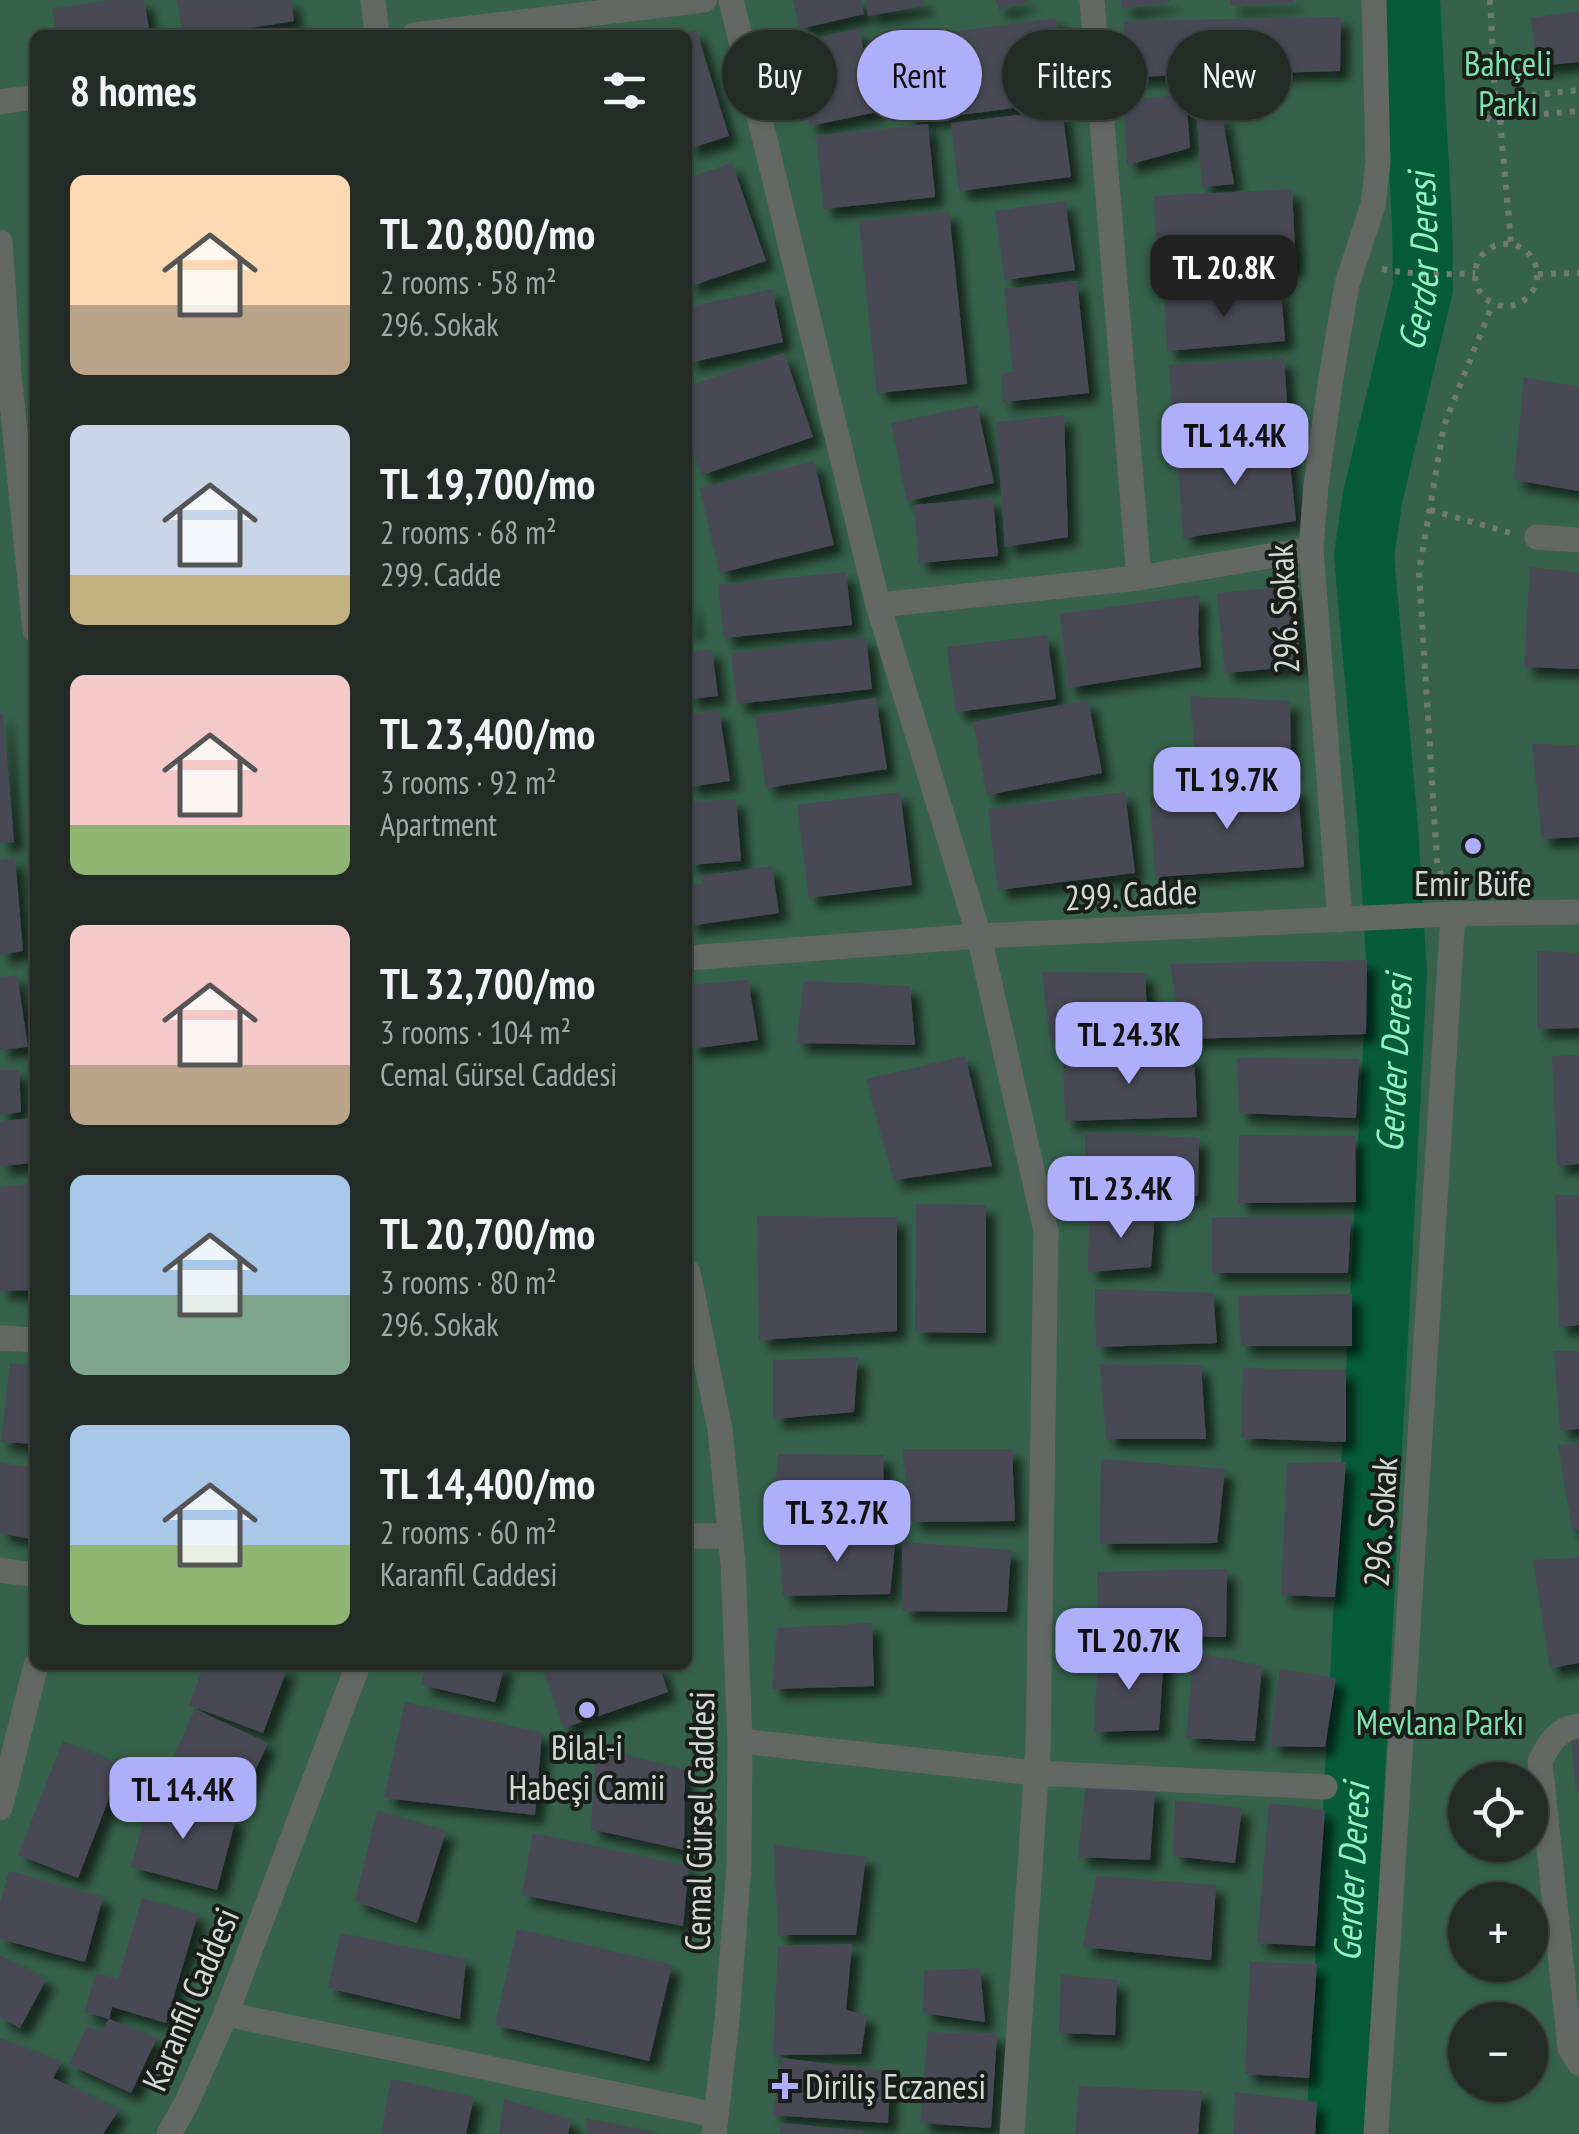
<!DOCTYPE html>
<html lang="en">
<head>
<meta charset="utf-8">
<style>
  :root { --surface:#222b26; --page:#2e3732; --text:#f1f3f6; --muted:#a2a7a7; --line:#3f4743; --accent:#adaffb }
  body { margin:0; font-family:"PT Sans Narrow",sans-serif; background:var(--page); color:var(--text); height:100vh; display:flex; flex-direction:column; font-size:38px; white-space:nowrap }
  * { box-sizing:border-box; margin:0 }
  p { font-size:32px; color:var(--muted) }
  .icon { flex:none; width:55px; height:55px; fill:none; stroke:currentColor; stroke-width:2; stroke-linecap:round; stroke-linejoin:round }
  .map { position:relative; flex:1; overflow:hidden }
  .side { position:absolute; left:30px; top:30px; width:662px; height:1640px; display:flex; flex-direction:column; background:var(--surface); border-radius:15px; box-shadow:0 2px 8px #0004,0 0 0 2px var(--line) }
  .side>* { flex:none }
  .top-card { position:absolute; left:722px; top:30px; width:705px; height:90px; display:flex; gap:20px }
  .controls { position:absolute; left:1448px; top:1762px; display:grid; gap:20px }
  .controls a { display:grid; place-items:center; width:100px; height:100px; border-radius:50%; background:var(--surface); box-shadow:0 2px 8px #0004,0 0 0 2px var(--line); font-size:50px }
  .price { position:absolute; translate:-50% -85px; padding:0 22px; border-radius:20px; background:var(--accent); color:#111; font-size:32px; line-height:65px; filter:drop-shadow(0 2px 5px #0008) }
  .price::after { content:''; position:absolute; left:50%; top:60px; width:30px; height:22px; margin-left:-15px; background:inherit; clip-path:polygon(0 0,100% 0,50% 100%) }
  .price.on { background:#222; color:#fff }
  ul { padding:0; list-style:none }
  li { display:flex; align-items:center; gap:30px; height:250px; padding:0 40px }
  li span { display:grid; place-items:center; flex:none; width:280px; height:200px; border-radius:15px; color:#555 }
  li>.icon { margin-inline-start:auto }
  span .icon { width:120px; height:120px; fill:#fffc; stroke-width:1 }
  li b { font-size:42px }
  h2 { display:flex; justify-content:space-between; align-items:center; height:120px; padding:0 40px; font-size:42px }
  .chip { padding:0 35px; border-radius:45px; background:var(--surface); box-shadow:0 2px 8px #0004,0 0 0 2px var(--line); font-size:35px; line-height:90px }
  .chip.on { background:var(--accent); color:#111 }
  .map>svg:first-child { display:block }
  .green { fill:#36624b; fill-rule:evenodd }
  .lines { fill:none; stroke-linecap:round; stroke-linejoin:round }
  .river { stroke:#065b3a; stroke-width:60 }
  .building { fill:#484954; filter:url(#shadow) }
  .path { stroke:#707a74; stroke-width:6; stroke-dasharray:5 8; stroke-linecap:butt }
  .minor { stroke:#636865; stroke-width:25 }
  .poi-dot { fill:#adaffb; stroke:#191e1b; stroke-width:4 }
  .labels { text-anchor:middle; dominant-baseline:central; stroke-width:8; stroke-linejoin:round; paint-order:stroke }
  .park-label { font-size:35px; fill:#7be1ad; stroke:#191e1b }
  .street-label { font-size:35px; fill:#d2d9d5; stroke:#191e1b }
  .poi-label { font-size:35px; fill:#d2d9d5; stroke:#191e1b }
  .water-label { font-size:38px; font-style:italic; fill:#8ff5c0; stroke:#191e1b }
</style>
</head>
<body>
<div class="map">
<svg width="1579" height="2134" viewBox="0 0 1579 2134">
  <defs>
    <filter id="shadow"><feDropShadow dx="9" dy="9" stdDeviation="5" flood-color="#0009"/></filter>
  </defs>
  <rect width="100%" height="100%" fill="#2d3932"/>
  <path class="green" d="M 0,0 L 1579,0 L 1579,2134 L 0,2134 ZM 35,35 L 688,35 L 688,1665 L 35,1665 ZM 1465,1780 L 1530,1780 L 1530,1845 L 1465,1845 ZM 1465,1900 L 1530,1900 L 1530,1965 L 1465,1965 ZM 1465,2020 L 1530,2020 L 1530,2085 L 1465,2085 Z"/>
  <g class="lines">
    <path class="river" id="s1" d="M 1336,2134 L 1397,973 L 1388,827 L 1364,556 L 1373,495 L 1423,288 L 1422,222 L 1410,0"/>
  </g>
  <g class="building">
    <path d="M 109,0 L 144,0 L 150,35 L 57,35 L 52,9 Z"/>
    <path d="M 177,0 L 291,0 L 294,21 L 208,35 L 183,35 Z"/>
    <path d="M 793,0 L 861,0 L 864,14 L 800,29 Z"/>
    <path d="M 866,0 L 924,0 L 924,6 L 868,16 Z"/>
    <path d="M 996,0 L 1030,0 L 1030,1 L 999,10 Z"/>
    <path d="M 1122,0 L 1170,0 L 1170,2 L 1122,9 Z"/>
    <path d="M 1230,0 L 1293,0 L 1293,3 L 1230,6 Z"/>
    <path d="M 1579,11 L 1579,62 L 1537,66 L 1531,18 Z"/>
    <path d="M 1341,17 L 1340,71 L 1125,77 L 1124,21 Z"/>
    <path d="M 1056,18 L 1067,101 L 907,122 L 896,39 Z"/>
    <path d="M 696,29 L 729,136 L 688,149 L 688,35 L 679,34 Z"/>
    <path d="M 859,29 L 877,112 L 810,126 L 792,43 Z"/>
    <path d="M 1186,94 L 1190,148 L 1127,165 L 1124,101 Z"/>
    <path d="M 1062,110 L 1071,177 L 959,191 L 951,123 Z"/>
    <path d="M 1222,115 L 1234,184 L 1202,187 L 1197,118 Z"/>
    <path d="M 928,124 L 935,197 L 824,209 L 816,136 Z"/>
    <path d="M 732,163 L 766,261 L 688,287 L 688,178 Z"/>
    <path d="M 1292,189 L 1296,268 L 1157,274 L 1154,196 Z"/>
    <path d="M 1065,201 L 1075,270 L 1005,280 L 995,211 Z"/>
    <path d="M 949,211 L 967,384 L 877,393 L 859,221 Z"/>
    <path d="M 1077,281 L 1089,393 L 1003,402 L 1001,374 L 1013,372 L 1004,289 Z"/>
    <path d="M 772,289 L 783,342 L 688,363 L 688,307 Z"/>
    <path d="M 1281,291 L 1285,341 L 1167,351 L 1164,298 Z"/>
    <path d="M 784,353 L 813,437 L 702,475 L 688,434 L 688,386 Z"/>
    <path d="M 1284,358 L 1288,417 L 1174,429 L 1169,365 Z"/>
    <path d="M 1524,377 L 1579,387 L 1579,491 L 1514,480 Z"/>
    <path d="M 977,405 L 994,483 L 907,501 L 891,423 Z"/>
    <path d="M 1064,415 L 1068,537 L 1005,547 L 996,422 Z"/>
    <path d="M 1288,444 L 1296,521 L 1183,538 L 1177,448 Z"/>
    <path d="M 814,461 L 834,545 L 720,573 L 700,488 Z"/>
    <path d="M 993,498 L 998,556 L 919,563 L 914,505 Z"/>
    <path d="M 1530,567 L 1579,573 L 1579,669 L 1524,667 Z"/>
    <path d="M 846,572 L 852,625 L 724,638 L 718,585 Z"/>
    <path d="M 1293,586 L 1301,666 L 1225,673 L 1217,593 Z"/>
    <path d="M 1199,595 L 1198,633 L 1201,667 L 1068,688 L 1060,614 Z"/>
    <path d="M 688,599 L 690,599 L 695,631 L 688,632 Z"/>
    <path d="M 1047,635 L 1056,699 L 956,712 L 947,647 Z"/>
    <path d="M 866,637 L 872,689 L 737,704 L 731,653 Z"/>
    <path d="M 712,649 L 718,696 L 688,699 L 688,652 Z"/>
    <path d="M 1190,696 L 1290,701 L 1291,776 L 1197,776 Z"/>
    <path d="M 876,698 L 887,769 L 766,788 L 755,716 Z"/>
    <path d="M 1088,700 L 1102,773 L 987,795 L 973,722 Z"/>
    <path d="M 719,710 L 730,781 L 688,787 L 688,715 Z"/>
    <path d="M 0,714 L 3,714 L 14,842 L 0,843 Z"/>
    <path d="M 1532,744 L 1579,745 L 1579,837 L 1542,839 Z"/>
    <path d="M 1298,787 L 1304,867 L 1155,877 L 1150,797 Z"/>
    <path d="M 900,792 L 912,885 L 809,898 L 797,805 Z"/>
    <path d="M 1125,792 L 1135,873 L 998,890 L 988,809 Z"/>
    <path d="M 736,799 L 741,861 L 688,865 L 688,802 Z"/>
    <path d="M 15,858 L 23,951 L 0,955 L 0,860 Z"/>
    <path d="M 772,866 L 779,913 L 688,926 L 688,885 L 703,883 L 702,876 Z"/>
    <path d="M 1537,951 L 1579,953 L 1579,1028 L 1537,1029 Z"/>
    <path d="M 1367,960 L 1366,1034 L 1183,1039 L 1170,964 Z"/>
    <path d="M 1042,972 L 1145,973 L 1148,1032 L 1050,1039 Z"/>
    <path d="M 17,975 L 28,1047 L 0,1050 L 0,977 Z"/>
    <path d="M 748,980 L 758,1040 L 691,1049 L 688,1030 L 688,985 Z"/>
    <path d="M 804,981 L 910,986 L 915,1045 L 796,1043 Z"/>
    <path d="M 1063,1054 L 1194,1056 L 1197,1117 L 1065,1121 Z"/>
    <path d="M 1579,1055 L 1579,1164 L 1557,1166 L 1552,1056 Z"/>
    <path d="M 965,1056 L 992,1166 L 894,1180 L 866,1079 Z"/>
    <path d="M 1237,1058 L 1359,1059 L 1356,1118 L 1239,1113 Z"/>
    <path d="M 0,1070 L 19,1070 L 21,1112 L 0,1115 Z"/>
    <path d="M 35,1117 L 35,1163 L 0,1166 L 0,1122 Z"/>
    <path d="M 1085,1132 L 1199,1138 L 1198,1196 L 1085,1198 Z"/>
    <path d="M 1239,1135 L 1355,1136 L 1356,1202 L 1238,1203 Z"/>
    <path d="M 35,1183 L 35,1290 L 0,1291 L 0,1187 Z"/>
    <path d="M 1555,1195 L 1579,1195 L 1579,1325 L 1559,1327 Z"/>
    <path d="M 916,1204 L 986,1205 L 986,1333 L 915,1332 Z"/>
    <path d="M 1155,1211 L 1151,1267 L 1088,1272 L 1089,1216 Z"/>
    <path d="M 757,1216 L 897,1217 L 897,1331 L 759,1340 Z"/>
    <path d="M 1212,1217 L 1351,1217 L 1348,1273 L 1212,1273 Z"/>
    <path d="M 1095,1289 L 1213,1293 L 1217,1343 L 1096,1347 Z"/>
    <path d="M 1352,1294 L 1352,1346 L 1241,1346 L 1238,1296 Z"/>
    <path d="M 1554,1351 L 1579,1351 L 1579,1429 L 1560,1430 Z"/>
    <path d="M 858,1357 L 854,1412 L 773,1419 L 773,1360 Z"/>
    <path d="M 10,1363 L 35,1366 L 35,1444 L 1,1442 Z"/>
    <path d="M 1100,1364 L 1201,1365 L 1206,1439 L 1106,1439 Z"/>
    <path d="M 1243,1368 L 1346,1370 L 1346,1442 L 1241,1438 Z"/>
    <path d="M 1579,1444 L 1579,1530 L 1572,1530 L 1558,1445 Z"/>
    <path d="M 902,1449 L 1012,1449 L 1015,1521 L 912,1522 Z"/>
    <path d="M 778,1454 L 883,1455 L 884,1515 L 771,1526 Z"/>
    <path d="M 1101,1459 L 1225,1469 L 1217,1543 L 1100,1544 Z"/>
    <path d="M 1346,1462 L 1335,1597 L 1281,1595 L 1287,1463 Z"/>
    <path d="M 0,1463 L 35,1468 L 35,1540 L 0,1533 Z"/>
    <path d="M 896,1535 L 890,1594 L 783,1596 L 779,1536 Z"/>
    <path d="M 902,1542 L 1011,1550 L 1007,1612 L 903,1611 Z"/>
    <path d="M 1579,1558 L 1579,1663 L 1550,1668 L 1533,1560 Z"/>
    <path d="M 1227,1569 L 1226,1637 L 1098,1635 L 1097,1572 Z"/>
    <path d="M 872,1623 L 874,1686 L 772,1689 L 777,1628 Z"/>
    <path d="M 1194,1652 L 1262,1666 L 1255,1741 L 1186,1738 Z"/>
    <path d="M 1098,1655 L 1164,1655 L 1159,1730 L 1094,1732 Z"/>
    <path d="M 204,1665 L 277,1665 L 287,1669 L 263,1733 L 189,1705 Z"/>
    <path d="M 426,1665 L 505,1665 L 495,1702 L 421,1685 Z"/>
    <path d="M 542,1665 L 659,1665 L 668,1692 L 564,1728 Z"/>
    <path d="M 1280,1669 L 1336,1678 L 1325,1747 L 1269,1746 Z"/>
    <path d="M 405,1702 L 542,1733 L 535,1815 L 384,1798 Z"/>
    <path d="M 195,1709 L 268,1743 L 241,1801 L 169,1767 Z"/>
    <path d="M 1579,1735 L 1579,1789 L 1576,1789 L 1571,1736 Z"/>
    <path d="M 63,1741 L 122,1765 L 78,1878 L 18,1855 Z"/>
    <path d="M 596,1747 L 685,1770 L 684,1850 L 591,1829 Z"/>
    <path d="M 1086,1784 L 1155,1791 L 1150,1860 L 1078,1857 Z"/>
    <path d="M 150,1795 L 236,1818 L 217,1890 L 131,1867 Z"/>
    <path d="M 1175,1800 L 1242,1808 L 1235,1863 L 1173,1856 Z"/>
    <path d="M 1269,1803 L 1325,1810 L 1315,1946 L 1257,1943 Z"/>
    <path d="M 377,1810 L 446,1831 L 417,1923 L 355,1901 Z"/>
    <path d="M 533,1833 L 689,1866 L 683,1926 L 522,1895 Z"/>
    <path d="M 774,1845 L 866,1857 L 856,1935 L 778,1935 Z"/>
    <path d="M 9,1871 L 103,1897 L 85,1962 L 0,1939 L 0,1903 Z"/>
    <path d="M 1096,1876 L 1216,1885 L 1211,1960 L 1083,1947 Z"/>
    <path d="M 142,1898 L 198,1914 L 166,2023 L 112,2007 L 109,2019 L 84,2012 L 96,1973 L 118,1979 Z"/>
    <path d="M 517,1929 L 672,1965 L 649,2061 L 495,2025 Z"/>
    <path d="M 340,1933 L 466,1959 L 460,2019 L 328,1988 Z"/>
    <path d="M 852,1944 L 846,2010 L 867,2015 L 861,2054 L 773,2055 L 778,1946 Z"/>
    <path d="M 0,1955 L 46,1980 L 20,2028 L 0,2017 Z"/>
    <path d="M 1250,1962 L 1317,1964 L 1309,2078 L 1245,2074 Z"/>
    <path d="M 980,1968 L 985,2022 L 923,2013 L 924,1971 Z"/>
    <path d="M 1061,1975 L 1117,1980 L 1115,2035 L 1059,2033 Z"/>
    <path d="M 109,2019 L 157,2038 L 131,2093 L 69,2064 L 87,2026 L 101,2032 Z"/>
    <path d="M 928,2032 L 997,2034 L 991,2128 L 920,2123 Z"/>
    <path d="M 0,2038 L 62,2062 L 53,2078 L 119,2110 L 103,2134 L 0,2134 Z"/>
    <path d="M 782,2058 L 890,2071 L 888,2123 L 772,2115 Z"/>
    <path d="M 391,2079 L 474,2097 L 466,2134 L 381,2134 Z"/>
    <path d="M 1079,2086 L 1202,2091 L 1198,2134 L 1075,2134 Z"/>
    <path d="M 1235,2092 L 1317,2102 L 1315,2134 L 1234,2134 Z"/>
    <path d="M 504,2099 L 571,2120 L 568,2134 L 499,2134 Z"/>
    <path d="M 586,2118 L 654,2132 L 654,2134 L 587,2134 Z"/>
    <path d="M 782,2123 L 863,2131 L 863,2134 L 780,2134 Z"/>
  </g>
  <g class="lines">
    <g class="path">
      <path d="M 1490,0 L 1495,95"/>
      <circle cx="1496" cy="108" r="13"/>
      <path d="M 1506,98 L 1579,90"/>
      <path d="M 1505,117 L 1579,111"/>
      <path d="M 1500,120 L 1511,243"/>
      <circle cx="1506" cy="275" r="31"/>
      <path d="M 1382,269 C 1414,275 1443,275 1475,273"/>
      <path d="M 1538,274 L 1579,273"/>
      <path d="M 1430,510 L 1511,533"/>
      <path d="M 1445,888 L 1437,862 L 1419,572 L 1444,425 L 1493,303"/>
    </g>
    <g class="minor">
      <path d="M 373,0 L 377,35"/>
      <path d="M 731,0 L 878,605 L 979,936 L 1046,1231 L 1038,1748 L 1012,2134"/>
      <path d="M 1092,0 L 1139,578"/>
      <path d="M 414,35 L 704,0"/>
      <path d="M 0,102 L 35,97"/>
      <path d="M 0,242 L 9,373 L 35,630"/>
      <path d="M 1537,537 L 1579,540"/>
      <path d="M 878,605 L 1139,578 L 1311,549"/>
      <path d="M 1340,920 L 1311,549 L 1316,485 L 1331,378 L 1347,284 L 1373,205 L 1378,162 L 1374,0"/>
      <path d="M 688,958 L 979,936 L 1453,914 L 1579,912"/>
      <path d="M 688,1272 L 720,1429 L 733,1564 L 740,1741 L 739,1866 L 727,2020 L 714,2134"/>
      <path d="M 0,1338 L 35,1340"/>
      <path d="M 688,1536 L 730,1536"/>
      <path d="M 0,1570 L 35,1575"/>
      <path d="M 1579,1726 C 1558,1728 1548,1744 1540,1762 L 1570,2048 L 1579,2063"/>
      <path d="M 740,1741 L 1036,1773 L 1325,1787"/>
      <path d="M 0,1808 L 36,1665"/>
      <path d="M 226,2014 L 716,2115"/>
      <path d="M 169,2134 L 186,2104 L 226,2014 L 358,1665"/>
      <path d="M 1376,2134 L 1453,914"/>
    </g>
  </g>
  <g class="poi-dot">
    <circle cx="1473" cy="846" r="10"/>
    <circle cx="587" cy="1710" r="10"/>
    <path d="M780 2071h10v10h10v10h-10v10h-10v-10h-10v-10h10z"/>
  </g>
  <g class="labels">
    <g class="park-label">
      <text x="1508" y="63">Bahçeli<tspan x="1508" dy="40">Parkı</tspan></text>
      <text x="1440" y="1722">Mevlana Parkı</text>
    </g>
    <g class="street-label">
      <text transform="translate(1283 609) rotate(-93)">296. Sokak</text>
      <text transform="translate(1131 894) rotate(-3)">299. Cadde</text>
      <text transform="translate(1380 1522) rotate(-86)">296. Sokak</text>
      <text transform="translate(699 1821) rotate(-89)">Cemal Gürsel Caddesi</text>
      <text transform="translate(190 1999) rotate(-67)">Karanfil Caddesi</text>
    </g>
    <g class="poi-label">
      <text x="1473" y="883">Emir Büfe</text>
      <text x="587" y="1747">Bilal-i<tspan x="587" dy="40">Habeşi Camii</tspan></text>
      <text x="805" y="2086" text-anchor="start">Diriliş Eczanesi</text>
    </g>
    <g class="water-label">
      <text stroke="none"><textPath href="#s1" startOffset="1882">Gerder Deresi</textPath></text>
      <text stroke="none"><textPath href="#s1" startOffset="1072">Gerder Deresi</textPath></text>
      <text stroke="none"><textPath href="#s1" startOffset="262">Gerder Deresi</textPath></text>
    </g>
  </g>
</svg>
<div class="controls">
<a><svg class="icon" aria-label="locate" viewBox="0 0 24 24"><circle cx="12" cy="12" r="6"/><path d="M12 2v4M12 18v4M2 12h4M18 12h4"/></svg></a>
<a>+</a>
<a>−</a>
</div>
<b class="price on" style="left:1224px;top:320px">TL 20.8K</b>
<b class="price" style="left:1235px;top:488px">TL 14.4K</b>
<b class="price" style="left:1227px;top:832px">TL 19.7K</b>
<b class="price" style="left:1129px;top:1087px">TL 24.3K</b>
<b class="price" style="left:1121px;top:1241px">TL 23.4K</b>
<b class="price" style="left:837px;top:1565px">TL 32.7K</b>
<b class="price" style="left:1129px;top:1693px">TL 20.7K</b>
<b class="price" style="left:183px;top:1842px">TL 14.4K</b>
<div class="top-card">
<a class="chip">Buy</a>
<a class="chip on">Rent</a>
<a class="chip">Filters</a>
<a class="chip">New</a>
</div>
<section class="side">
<h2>8 homes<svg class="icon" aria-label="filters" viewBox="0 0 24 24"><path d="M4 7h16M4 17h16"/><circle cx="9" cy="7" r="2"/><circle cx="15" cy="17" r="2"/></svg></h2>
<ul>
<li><span style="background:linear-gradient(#ffd9b3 65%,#b9a48a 0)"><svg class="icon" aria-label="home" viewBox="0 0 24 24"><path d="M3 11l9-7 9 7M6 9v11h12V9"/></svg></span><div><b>TL 20,800/mo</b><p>2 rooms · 58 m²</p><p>296. Sokak</p></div></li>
<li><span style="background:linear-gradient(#c9d6e8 75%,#c2b280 0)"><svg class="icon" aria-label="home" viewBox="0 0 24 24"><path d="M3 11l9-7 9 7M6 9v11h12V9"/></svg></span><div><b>TL 19,700/mo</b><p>2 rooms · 68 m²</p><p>299. Cadde</p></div></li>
<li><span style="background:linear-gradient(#f6c9c9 75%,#8fb573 0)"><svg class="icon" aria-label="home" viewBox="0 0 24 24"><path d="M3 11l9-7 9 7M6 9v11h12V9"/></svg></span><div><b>TL 23,400/mo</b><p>3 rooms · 92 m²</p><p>Apartment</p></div></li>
<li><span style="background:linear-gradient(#f6c9c9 70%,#b9a48a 0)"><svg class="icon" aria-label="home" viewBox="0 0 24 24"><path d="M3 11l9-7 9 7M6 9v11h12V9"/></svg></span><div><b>TL 32,700/mo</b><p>3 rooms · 104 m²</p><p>Cemal Gürsel Caddesi</p></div></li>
<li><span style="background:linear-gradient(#a9c7e8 60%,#7fa58c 0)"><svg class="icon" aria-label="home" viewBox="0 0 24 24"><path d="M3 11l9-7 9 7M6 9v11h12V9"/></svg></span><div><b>TL 20,700/mo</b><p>3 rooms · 80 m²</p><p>296. Sokak</p></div></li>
<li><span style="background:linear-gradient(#a9c7e8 60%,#8fb573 0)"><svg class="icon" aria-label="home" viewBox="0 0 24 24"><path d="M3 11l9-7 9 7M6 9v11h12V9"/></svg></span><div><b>TL 14,400/mo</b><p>2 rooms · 60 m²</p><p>Karanfil Caddesi</p></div></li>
</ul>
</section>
</div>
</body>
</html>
